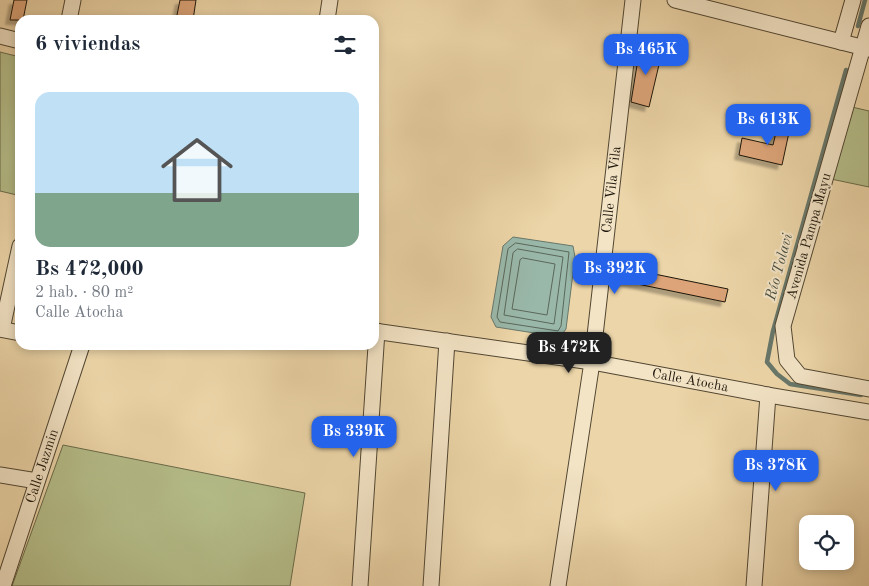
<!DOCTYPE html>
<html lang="es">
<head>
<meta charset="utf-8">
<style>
  :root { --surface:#fff; --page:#f2f2f3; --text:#1f2937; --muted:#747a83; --accent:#2563eb }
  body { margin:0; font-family:"Old Standard TT",serif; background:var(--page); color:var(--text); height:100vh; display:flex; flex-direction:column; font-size:19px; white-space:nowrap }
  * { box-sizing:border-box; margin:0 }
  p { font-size:16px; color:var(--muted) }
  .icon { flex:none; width:28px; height:28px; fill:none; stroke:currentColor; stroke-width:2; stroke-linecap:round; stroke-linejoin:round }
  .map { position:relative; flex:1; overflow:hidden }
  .panel { position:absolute; left:15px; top:15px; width:364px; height:335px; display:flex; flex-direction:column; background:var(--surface); border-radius:15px; box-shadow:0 2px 8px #0003 }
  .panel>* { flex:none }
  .fabs { position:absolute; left:799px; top:515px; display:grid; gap:10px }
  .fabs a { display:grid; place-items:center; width:55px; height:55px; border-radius:10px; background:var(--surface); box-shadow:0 2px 8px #0003; font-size:25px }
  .price { position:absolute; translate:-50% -42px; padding:0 11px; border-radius:10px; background:var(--accent); color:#fff; font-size:16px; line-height:32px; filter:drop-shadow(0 1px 2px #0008) }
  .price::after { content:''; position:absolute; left:50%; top:30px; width:15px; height:11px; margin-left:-8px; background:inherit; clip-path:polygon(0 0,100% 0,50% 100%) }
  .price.active { background:#222; color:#fff }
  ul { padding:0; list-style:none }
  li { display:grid; align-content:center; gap:10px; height:265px; padding:0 20px }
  li span { display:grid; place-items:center; height:155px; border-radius:15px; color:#555 }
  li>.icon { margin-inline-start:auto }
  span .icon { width:90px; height:90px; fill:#fffc; stroke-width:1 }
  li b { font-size:21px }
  h2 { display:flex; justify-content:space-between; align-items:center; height:60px; padding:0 20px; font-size:21px }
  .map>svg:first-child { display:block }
  .green { fill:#b5be8a; stroke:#696a4a }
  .water { fill:#99b8aa; stroke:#67776a }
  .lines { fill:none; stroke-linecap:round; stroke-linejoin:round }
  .shore { stroke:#5b675a; stroke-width:1 }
  .stream { stroke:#67776a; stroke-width:4.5 }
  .building { fill:#dca478; stroke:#1d160b; filter:url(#shadow) }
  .minor-casing { stroke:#514632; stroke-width:17 }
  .minor { stroke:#f3e4c6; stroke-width:15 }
  .labels { text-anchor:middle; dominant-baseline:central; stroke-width:4; stroke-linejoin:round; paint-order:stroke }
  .street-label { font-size:14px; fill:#1d160b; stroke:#f3e4c6 }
  .water-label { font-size:15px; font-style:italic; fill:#484f43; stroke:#f3e4c6 }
</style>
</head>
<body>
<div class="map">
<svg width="869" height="586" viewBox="0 0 869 586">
  <defs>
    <filter id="shadow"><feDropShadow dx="-4.5" dy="4.5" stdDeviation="1" flood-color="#0004"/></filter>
  </defs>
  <rect width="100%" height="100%" fill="#ecd5a8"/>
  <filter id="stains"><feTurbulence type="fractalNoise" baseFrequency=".004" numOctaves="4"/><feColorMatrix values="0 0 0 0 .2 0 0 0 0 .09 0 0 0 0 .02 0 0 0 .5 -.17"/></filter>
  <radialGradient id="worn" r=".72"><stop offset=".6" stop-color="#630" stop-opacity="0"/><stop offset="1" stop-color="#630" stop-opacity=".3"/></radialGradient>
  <g class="green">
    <path d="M 0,52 L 20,57 L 20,183 L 17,195 L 0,191 Z"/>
    <path d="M 852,107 L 869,111 L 869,187 L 831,179 Z"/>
    <path d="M 63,445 L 305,493 L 290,586 L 12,586 Z"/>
  </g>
  <path class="water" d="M 513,237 L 573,246 L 575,257 L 566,329 L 560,337 L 496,327 L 491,317 L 503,246 Z"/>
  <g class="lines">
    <g class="shore">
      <path d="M 516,243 L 569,252 L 561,326 L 558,331 L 500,322 L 497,317 L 508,249 Z"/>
      <path d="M 518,249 L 563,257 L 554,324 L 504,315 L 513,253 Z"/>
      <path d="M 523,258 L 555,264 L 547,315 L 512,309 L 520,260 Z"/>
    </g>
    <g class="stream">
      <path d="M 858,26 L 865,0"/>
      <path d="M 846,70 L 773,331 L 767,362 L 777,374 L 790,384 L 861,395"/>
    </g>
  </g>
  <g class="building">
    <path d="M 14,0 L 27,0 L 23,20 L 10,20 Z"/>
    <path d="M 180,0 L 196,0 L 193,20 L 176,20 Z"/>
    <path d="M 640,47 L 662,52 L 649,107 L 631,102 Z"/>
    <path d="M 779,120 L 791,123 L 782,165 L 739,155 L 742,138 L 773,145 Z"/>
    <path d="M 615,266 L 728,289 L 725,302 L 613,279 Z"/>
  </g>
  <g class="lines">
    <g class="minor-casing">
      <g id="minor">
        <path d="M 675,0 L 869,49"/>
        <path d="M 69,20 L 73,0"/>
        <path d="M 327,20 L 330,0"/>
        <path d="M 869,26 L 783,326 L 787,360 L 800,376 L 869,389"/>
        <path d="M 0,36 L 20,41"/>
        <path d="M 841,42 L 853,0"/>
        <path d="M 0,329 L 20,333"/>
        <path d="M 2,329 L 20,246"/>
        <path id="s1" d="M 374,331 L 592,362 L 768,395 L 869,412"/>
        <path d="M 0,475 L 37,481"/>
        <path id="s2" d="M 3,586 L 82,345"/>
        <path d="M 360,586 L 377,331"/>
        <path d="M 431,586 L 447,341"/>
        <path id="s3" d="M 558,586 L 592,362 L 633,0"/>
        <path d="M 754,586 L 768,395"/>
      </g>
    </g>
    <use href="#minor" class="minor"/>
  </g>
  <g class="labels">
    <g class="street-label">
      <text stroke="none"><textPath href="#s3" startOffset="400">Calle Vila Vila</textPath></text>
      <text transform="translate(809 236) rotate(-74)">Avenida Pampa Mayu</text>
      <text stroke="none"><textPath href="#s1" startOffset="320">Calle Atocha</textPath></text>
      <text stroke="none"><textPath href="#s2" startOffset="126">Calle Jazmin</textPath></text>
    </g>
    <g class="water-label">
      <text transform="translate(780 267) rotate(-75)">Río Tolavi</text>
    </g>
  </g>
  <rect width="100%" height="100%" filter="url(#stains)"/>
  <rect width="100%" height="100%" fill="url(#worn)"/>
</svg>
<div class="fabs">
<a><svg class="icon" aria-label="locate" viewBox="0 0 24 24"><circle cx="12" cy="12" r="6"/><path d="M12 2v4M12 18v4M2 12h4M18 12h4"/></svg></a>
</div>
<b class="price" style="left:646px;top:76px">Bs 465K</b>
<b class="price" style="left:768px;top:146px">Bs 613K</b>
<b class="price" style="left:615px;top:295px">Bs 392K</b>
<b class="price active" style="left:569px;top:374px">Bs 472K</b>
<b class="price" style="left:354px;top:458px">Bs 339K</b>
<b class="price" style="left:776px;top:492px">Bs 378K</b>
<section class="panel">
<h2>6 viviendas<svg class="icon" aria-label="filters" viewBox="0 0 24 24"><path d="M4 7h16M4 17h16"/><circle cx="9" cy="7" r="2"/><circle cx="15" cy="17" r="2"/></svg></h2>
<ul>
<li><span style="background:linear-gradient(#bfe0f5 65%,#7fa58c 0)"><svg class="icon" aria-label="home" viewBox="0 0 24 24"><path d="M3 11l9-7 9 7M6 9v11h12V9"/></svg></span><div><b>Bs 472,000</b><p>2 hab. · 80 m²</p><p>Calle Atocha</p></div></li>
</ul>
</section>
</div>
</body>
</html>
